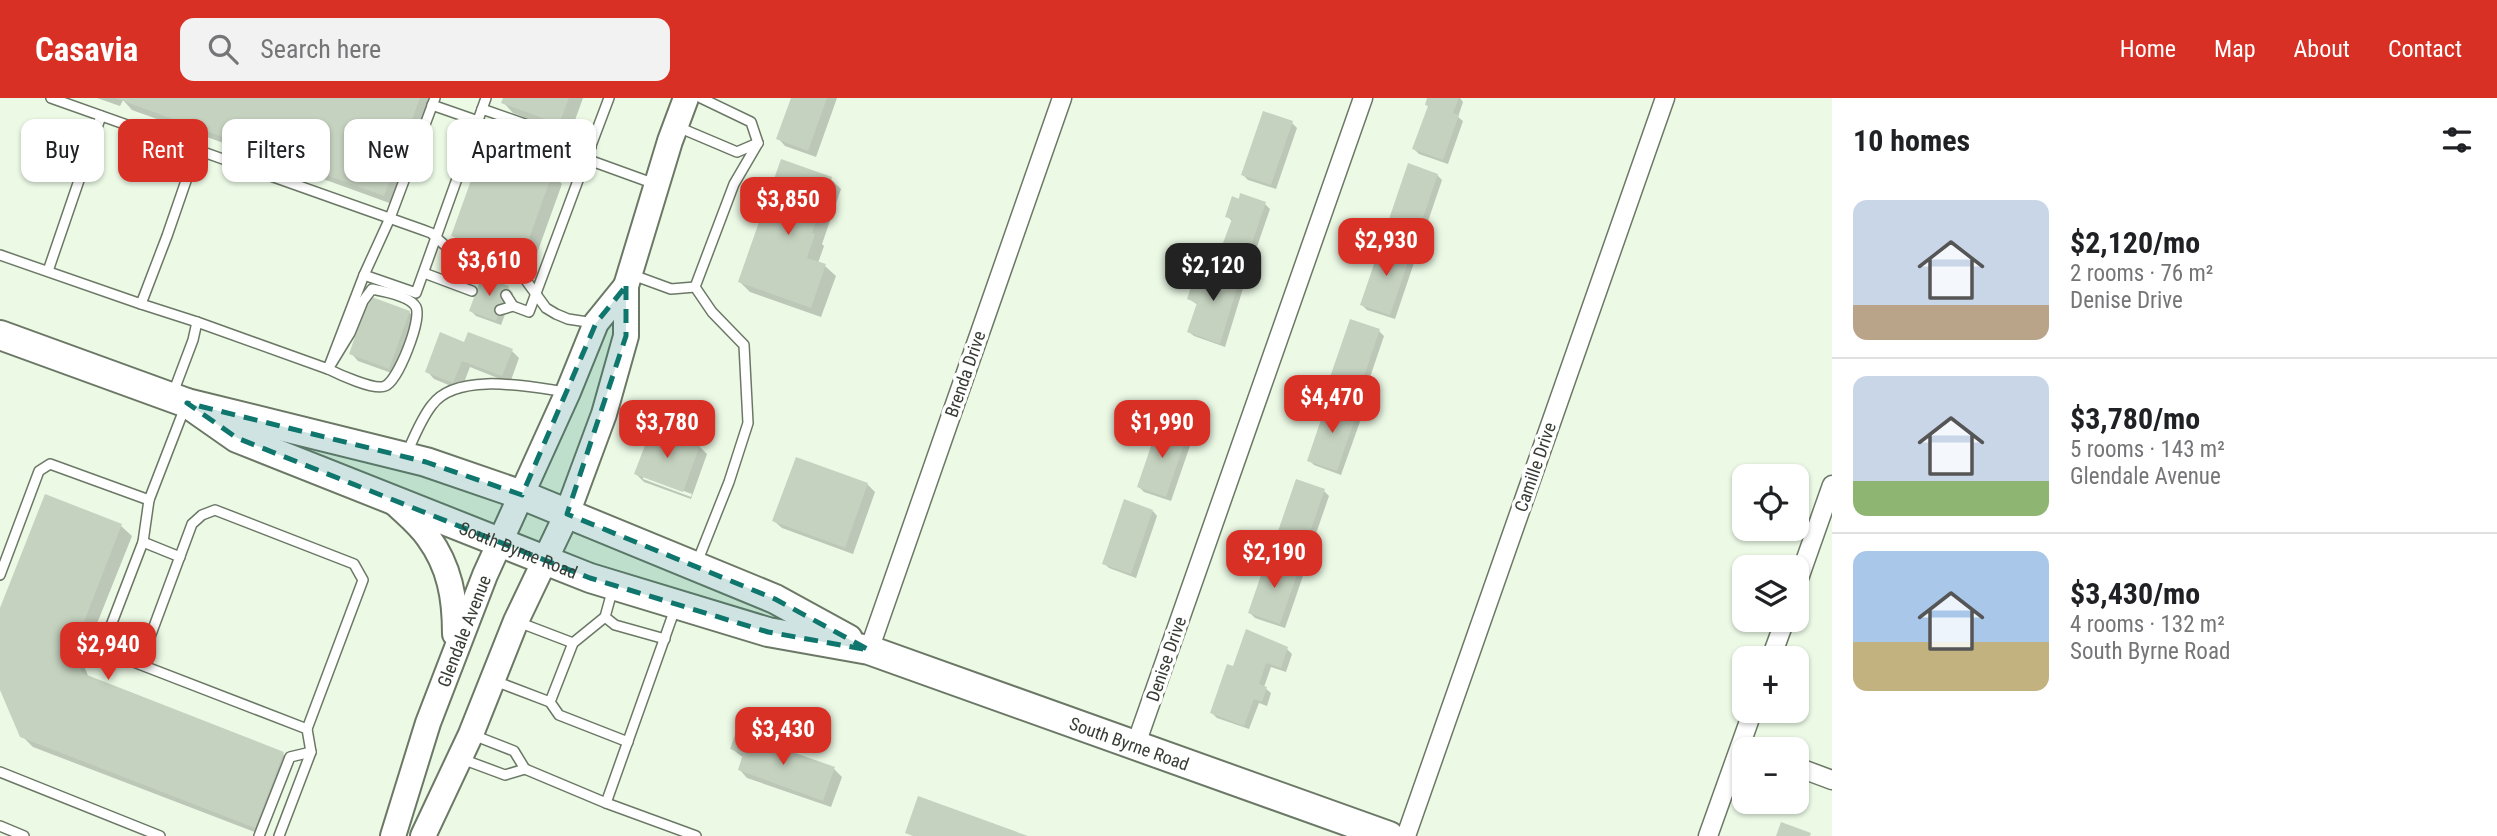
<!DOCTYPE html>
<html lang="en">
<head>
<meta charset="utf-8">
<style>
  :root { --surface:#fff; --page:#f2f2f2; --text:#202124; --muted:#757577; --line:#e0e0e0; --accent:#d93025 }
  body { margin:0; font-family:"Roboto Condensed",sans-serif; background:var(--page); color:var(--text); height:100vh; display:flex; flex-direction:column; font-size:26px; white-space:nowrap }
  * { box-sizing:border-box; margin:0 }
  p { font-size:23px; color:var(--muted) }
  .icon { flex:none; width:38px; height:38px; fill:none; stroke:currentColor; stroke-width:2; stroke-linecap:round; stroke-linejoin:round }
  .map { position:relative; flex:1; overflow:hidden }
  .panel { display:flex; flex-direction:column; background:var(--surface); width:665px }
  .panel>* { flex:none }
  .top-card { position:absolute; left:21px; top:21px; width:665px; height:63px; display:flex; gap:14px }
  .tools { position:absolute; left:1732px; top:366px; display:grid; gap:14px }
  .tools a { display:grid; place-items:center; width:77px; height:77px; border-radius:14px; background:var(--surface); box-shadow:0 2px 5px #0004; font-size:35px }
  .price { position:absolute; translate:-50% -60px; padding:0 16px; border-radius:14px; background:var(--accent); color:#fff; font-size:23px; line-height:46px; filter:drop-shadow(0 2px 4px #0008) }
  .price::after { content:''; position:absolute; left:50%; top:42px; width:21px; height:16px; margin-left:-10px; background:inherit; clip-path:polygon(0 0,100% 0,50% 100%) }
  .price.on { background:#222; color:#fff }
  ul { padding:0; list-style:none }
  li { display:flex; align-items:center; gap:21px; height:175px; padding:0 21px }
  li+li { border-top:2px solid var(--line) }
  li span { display:grid; place-items:center; flex:none; width:196px; height:140px; border-radius:14px; color:#555 }
  li>.icon { margin-inline-start:auto }
  span .icon { width:84px; height:84px; fill:#fffc; stroke-width:1 }
  li b { font-size:30px }
  h2 { display:flex; justify-content:space-between; align-items:center; height:84px; padding:0 21px; font-size:30px }
  .tag { padding:0 24px; border-radius:14px; background:var(--surface); box-shadow:0 2px 5px #0004; font-size:24px; line-height:63px }
  .tag.on { background:var(--accent); color:#fff }
  header { display:flex; align-items:center; gap:42px; box-sizing:border-box; height:98px; padding:0 35px; background:var(--accent); color:#fff }
  header strong { font-size:33px }
  nav { display:flex; gap:38px; margin-inline-start:auto; font-size:24px }
  .search { width:490px; height:63px; background:var(--page); display:flex; align-items:center; gap:18px; box-sizing:border-box; padding:0 24px; border-radius:14px; color:var(--muted); font-size:26px }
  main { display:flex; flex:1; min-height:0 }
  .map>svg:first-child { display:block }
  .shadow { fill:#0003; fill-rule:evenodd }
  .building { fill:#c5d2bf }
  .lines { fill:none; stroke-linecap:round; stroke-linejoin:round }
  .lane-casing { stroke:#6c7866; stroke-width:12 }
  .street-casing { stroke:#6c7866; stroke-width:21 }
  .secondary-casing { stroke:#6c7866; stroke-width:28 }
  .primary-casing { stroke:#6c7866; stroke-width:32 }
  .lane { stroke:#fff; stroke-width:9 }
  .street { stroke:#fff; stroke-width:18 }
  .secondary { stroke:#fff; stroke-width:24 }
  .primary { stroke:#fff; stroke-width:28 }
  .marked { fill:#0f766e; fill-opacity:0.2; stroke:#0f766e; stroke-width:5; stroke-dasharray:14 9; stroke-linejoin:round }
  .labels { text-anchor:middle; dominant-baseline:central; stroke-width:7; stroke-linejoin:round; paint-order:stroke }
  .street-label { font-size:18px; fill:#373d35; stroke:#fff }
</style>
</head>
<body>
<header>
<strong>Casavia</strong>
<div class="search"><svg class="icon" aria-label="search" viewBox="0 0 24 24"><circle cx="10" cy="10" r="6"/><path d="M15 15l6 6"/></svg>Search here</div>
<nav><a>Home</a><a>Map</a><a>About</a><a>Contact</a></nav>
</header>
<main>
<div class="map">
<svg width="1832" height="738" viewBox="0 0 1832 738">
  <rect width="100%" height="100%" fill="#ebf9e5"/>
  <g class="shadow">
    <path d="M 97,0 L 433,0 L 395,107 L 132,12 L 123,2 L 120,8 Z"/>
    <path d="M 504,0 L 583,0 L 570,36 L 513,15 L 503,4 Z"/>
    <path d="M 792,0 L 837,0 L 816,59 L 785,48 L 778,40 Z"/>
    <path d="M 1429,0 L 1460,0 L 1463,4 L 1458,19 L 1463,23 L 1448,66 L 1419,56 L 1414,51 L 1429,9 L 1427,7 Z"/>
    <path d="M 1292,25 L 1297,30 L 1276,91 L 1248,82 L 1243,77 Z"/>
    <path d="M 552,76 L 562,86 L 531,172 L 463,147 L 453,137 Z"/>
    <path d="M 1437,77 L 1442,82 L 1421,144 L 1393,135 L 1388,130 Z"/>
    <path d="M 831,81 L 841,91 L 822,146 L 824,148 L 818,165 L 825,168 L 836,178 L 821,219 L 750,194 L 740,184 Z"/>
    <path d="M 1241,97 L 1265,106 L 1270,111 L 1251,166 L 1227,158 L 1222,153 L 1233,124 L 1227,118 Z"/>
    <path d="M 1411,154 L 1416,159 L 1395,221 L 1367,212 L 1362,207 Z"/>
    <path d="M 1240,179 L 1245,184 L 1225,249 L 1194,238 L 1189,234 L 1198,207 L 1189,201 L 1205,189 Z"/>
    <path d="M 508,190 L 513,195 L 501,227 L 476,218 L 471,213 Z"/>
    <path d="M 409,214 L 417,222 L 397,277 L 358,263 L 351,255 Z"/>
    <path d="M 1379,233 L 1384,238 L 1363,300 L 1335,290 L 1330,285 Z"/>
    <path d="M 465,246 L 512,253 L 519,260 L 510,285 L 470,269 L 461,292 L 434,281 L 427,273 Z"/>
    <path d="M 1357,313 L 1362,318 L 1341,377 L 1314,367 L 1309,362 Z"/>
    <path d="M 1160,327 L 1187,337 L 1192,342 L 1171,403 L 1144,394 L 1139,389 Z"/>
    <path d="M 699,348 L 707,356 L 691,401 L 644,384 L 636,376 ZM 643,378 L 692,396 L 691,399 L 643,381 Z"/>
    <path d="M 867,386 L 875,394 L 853,456 L 782,430 L 774,423 Z"/>
    <path d="M 1324,393 L 1329,398 L 1310,453 L 1283,443 L 1278,438 Z"/>
    <path d="M 46,398 L 121,428 L 132,438 L 82,563 L 89,580 L 283,656 L 293,666 L 265,738 L 33,649 L 22,638 L 0,588 L 0,515 Z"/>
    <path d="M 1153,413 L 1157,418 L 1136,480 L 1109,470 L 1104,465 Z"/>
    <path d="M 1299,470 L 1304,475 L 1285,530 L 1255,520 L 1250,515 Z"/>
    <path d="M 1287,551 L 1292,556 L 1286,574 L 1271,569 L 1264,589 L 1271,595 L 1267,608 L 1259,605 L 1249,631 L 1217,620 L 1212,615 L 1234,570 Z"/>
    <path d="M 737,636 L 834,671 L 842,679 L 831,709 L 747,680 L 740,672 L 744,660 L 732,651 Z"/>
  </g>
  <g class="building">
    <path d="M 115,0 L 420,0 L 384,98 Z"/>
    <path d="M 503,0 L 569,0 L 559,26 L 501,5 Z"/>
    <path d="M 791,0 L 827,0 L 808,53 L 776,41 Z"/>
    <path d="M 1427,0 L 1459,0 L 1453,15 L 1459,17 L 1443,62 L 1412,51 L 1428,8 L 1425,7 Z"/>
    <path d="M 1263,13 L 1293,23 L 1271,87 L 1241,77 Z"/>
    <path d="M 483,49 L 553,74 L 521,163 L 451,138 Z"/>
    <path d="M 781,61 L 832,79 L 812,135 L 815,136 L 807,160 L 826,166 L 811,210 L 738,184 Z"/>
    <path d="M 1408,65 L 1438,76 L 1416,140 L 1386,130 Z"/>
    <path d="M 1240,95 L 1266,104 L 1246,163 L 1220,153 L 1232,121 L 1225,119 L 1232,98 L 1239,101 Z"/>
    <path d="M 1382,143 L 1412,153 L 1390,217 L 1360,207 Z"/>
    <path d="M 1211,166 L 1241,177 L 1220,246 L 1187,234 L 1197,205 L 1187,201 L 1193,183 L 1204,187 Z"/>
    <path d="M 482,178 L 509,188 L 496,223 L 469,213 Z"/>
    <path d="M 369,198 L 410,213 L 389,271 L 349,256 Z"/>
    <path d="M 1350,221 L 1380,231 L 1358,296 L 1328,285 Z"/>
    <path d="M 440,234 L 464,244 L 468,234 L 513,251 L 502,278 L 462,263 L 453,285 L 425,274 Z"/>
    <path d="M 1328,301 L 1358,312 L 1337,373 L 1307,363 Z"/>
    <path d="M 1159,325 L 1188,335 L 1166,399 L 1137,389 Z"/>
    <path d="M 652,329 L 700,347 L 683,394 L 634,376 Z"/>
    <path d="M 796,359 L 868,385 L 845,450 L 772,423 Z"/>
    <path d="M 1296,381 L 1325,391 L 1305,449 L 1276,439 Z"/>
    <path d="M 45,396 L 122,426 L 73,552 L 82,575 L 284,654 L 255,730 L 20,639 L 0,592 L 0,510 Z"/>
    <path d="M 1124,401 L 1153,412 L 1131,476 L 1102,466 Z"/>
    <path d="M 1268,457 L 1300,468 L 1280,526 L 1248,515 Z"/>
    <path d="M 1246,531 L 1288,549 L 1281,570 L 1266,565 L 1259,586 L 1267,589 L 1262,604 L 1254,601 L 1244,628 L 1210,615 L 1227,566 L 1233,568 Z"/>
    <path d="M 736,634 L 835,669 L 823,703 L 738,672 L 743,656 L 730,651 Z"/>
    <path d="M 918,698 L 1028,738 L 913,738 L 905,735 Z"/>
    <path d="M 1781,724 L 1811,735 L 1810,738 L 1776,738 Z"/>
  </g>
  <g class="lines">
    <g class="lane-casing">
      <g id="lane">
        <path d="M 51,0 L 423,132 L 431,135 L 449,151 L 525,181 L 546,210 L 556,216 L 568,221 L 594,225"/>
        <path d="M 609,0 L 586,61 L 655,86"/>
        <path d="M 432,7 L 478,23"/>
        <path d="M 482,11 L 591,49"/>
        <path d="M 678,29 L 737,54 L 758,45 L 751,24 L 701,0"/>
        <path d="M 474,33 L 581,74"/>
        <path d="M 0,157 L 141,206"/>
        <path d="M 48,173 L 101,18"/>
        <path d="M 424,175 L 472,193"/>
        <path d="M 630,176 L 671,191 L 695,189"/>
        <path d="M 364,177 L 416,195 L 486,0"/>
        <path d="M 372,191 C 383,193 410,198 416,209 C 422,222 398,283 385,288 C 375,293 338,276 328,271 L 350,235 L 363,203 Z"/>
        <path d="M 506,197 L 513,208"/>
        <path d="M 500,212 L 513,208 L 529,214 L 586,61"/>
        <path d="M 197,224 L 328,271 L 364,177 L 390,120 L 435,0"/>
        <path d="M 173,295 L 193,242 L 197,224 L 141,206 L 167,138 L 197,51"/>
        <path d="M 185,309 L 149,402 L 143,444 L 105,543 L 118,558 L 307,631 L 311,654 L 279,738"/>
        <path d="M 407,355 C 414,339 421,321 432,307 C 457,273 531,289 567,294"/>
        <path d="M 143,444 L 180,459"/>
        <path d="M 696,467 L 729,384 L 748,325 L 744,247 L 712,214 L 695,189 L 734,86 L 758,45"/>
        <path d="M 0,477 L 39,373 L 50,366 L 149,402"/>
        <path d="M 613,490 L 605,519 L 615,527 L 665,541"/>
        <path d="M 605,519 L 573,545 L 550,604 L 559,617 L 628,644"/>
        <path d="M 518,524 L 573,545"/>
        <path d="M 140,566 L 192,426 L 202,417 L 215,412 L 354,466 L 363,482 L 307,631"/>
        <path d="M 495,583 L 550,604"/>
        <path d="M 462,661 L 505,677 L 525,671 L 514,653 L 473,637"/>
        <path d="M 525,671 L 606,705 L 696,738"/>
        <path d="M 0,674 L 160,738"/>
        <path d="M 606,705 L 676,508"/>
        <path d="M 0,728 L 24,738"/>
        <path d="M 259,738 L 290,659 L 311,654"/>
      </g>
    </g>
    <g class="street-casing">
      <g id="street">
        <path d="M 1797,486 L 1832,387"/>
        <path d="M 869,552 L 1062,0"/>
        <path d="M 1771,560 L 1785,522"/>
        <path d="M 1136,646 L 1363,0"/>
        <path d="M 1797,669 L 1832,682"/>
        <path d="M 1406,738 L 1665,0"/>
        <path d="M 1708,738 L 1753,612"/>
      </g>
    </g>
    <g class="secondary-casing">
      <g id="secondary">
        <path d="M 394,404 C 405,415 419,426 428,439 C 450,469 455,500 455,536"/>
        <path id="s1" d="M 393,738 L 428,625 L 485,477 L 568,294 L 596,225 L 626,188"/>
        <path d="M 423,738 L 471,636 L 516,523 L 567,416 L 604,316 L 626,238 L 626,188 L 670,43 L 686,0"/>
      </g>
    </g>
    <g class="primary-casing">
      <g id="primary">
        <path d="M 0,237 L 187,305 L 426,364 L 522,397 L 775,501 L 848,541"/>
        <path id="s2" d="M 187,305 L 237,340 L 590,480 L 768,534 L 869,552 L 1389,738"/>
      </g>
    </g>
    <use href="#lane" class="lane"/>
    <use href="#street" class="street"/>
    <use href="#secondary" class="secondary"/>
    <use href="#primary" class="primary"/>
  </g>
  <path class="marked" d="M 626,188 L 626,238 L 567,416 L 775,501 L 869,552 L 768,534 L 590,480 L 237,340 L 187,305 L 426,364 L 522,397 L 596,225 Z"/>
  <g class="labels">
    <g class="street-label">
      <text transform="translate(965 276) rotate(-71)">Brenda Drive</text>
      <text transform="translate(1535 369) rotate(-71)">Camille Drive</text>
      <text stroke="none"><textPath href="#s2" startOffset="364">South Byrne Road</textPath></text>
      <text stroke="none"><textPath href="#s1" startOffset="217">Glendale Avenue</textPath></text>
      <text transform="translate(1166 561) rotate(-71)">Denise Drive</text>
      <text stroke="none"><textPath href="#s2" startOffset="1006">South Byrne Road</textPath></text>
    </g>
  </g>
</svg>
<div class="tools">
<a><svg class="icon" aria-label="locate" viewBox="0 0 24 24"><circle cx="12" cy="12" r="6"/><path d="M12 2v4M12 18v4M2 12h4M18 12h4"/></svg></a>
<a><svg class="icon" aria-label="layers" viewBox="0 0 24 24"><path d="M12 4l9 5-9 5-9-5zM3 14l9 5 9-5"/></svg></a>
<a>+</a>
<a>−</a>
</div>
<b class="price" style="left:788px;top:139px">$3,850</b>
<b class="price" style="left:1386px;top:180px">$2,930</b>
<b class="price" style="left:489px;top:200px">$3,610</b>
<b class="price on" style="left:1213px;top:205px">$2,120</b>
<b class="price" style="left:1332px;top:337px">$4,470</b>
<b class="price" style="left:667px;top:362px">$3,780</b>
<b class="price" style="left:1162px;top:362px">$1,990</b>
<b class="price" style="left:1274px;top:492px">$2,190</b>
<b class="price" style="left:108px;top:584px">$2,940</b>
<b class="price" style="left:783px;top:669px">$3,430</b>
<div class="top-card">
<a class="tag">Buy</a>
<a class="tag on">Rent</a>
<a class="tag">Filters</a>
<a class="tag">New</a>
<a class="tag">Apartment</a>
</div>
</div>
<section class="panel">
<h2>10 homes<svg class="icon" aria-label="filters" viewBox="0 0 24 24"><path d="M4 7h16M4 17h16"/><circle cx="9" cy="7" r="2"/><circle cx="15" cy="17" r="2"/></svg></h2>
<ul>
<li><span style="background:linear-gradient(#c9d6e8 75%,#b9a48a 0)"><svg class="icon" aria-label="home" viewBox="0 0 24 24"><path d="M3 11l9-7 9 7M6 9v11h12V9"/></svg></span><div><b>$2,120/mo</b><p>2 rooms · 76 m²</p><p>Denise Drive</p></div></li>
<li><span style="background:linear-gradient(#c9d6e8 75%,#8fb573 0)"><svg class="icon" aria-label="home" viewBox="0 0 24 24"><path d="M3 11l9-7 9 7M6 9v11h12V9"/></svg></span><div><b>$3,780/mo</b><p>5 rooms · 143 m²</p><p>Glendale Avenue</p></div></li>
<li><span style="background:linear-gradient(#a9c7e8 65%,#c2b280 0)"><svg class="icon" aria-label="home" viewBox="0 0 24 24"><path d="M3 11l9-7 9 7M6 9v11h12V9"/></svg></span><div><b>$3,430/mo</b><p>4 rooms · 132 m²</p><p>South Byrne Road</p></div></li>
</ul>
</section>
</main>
</body>
</html>
